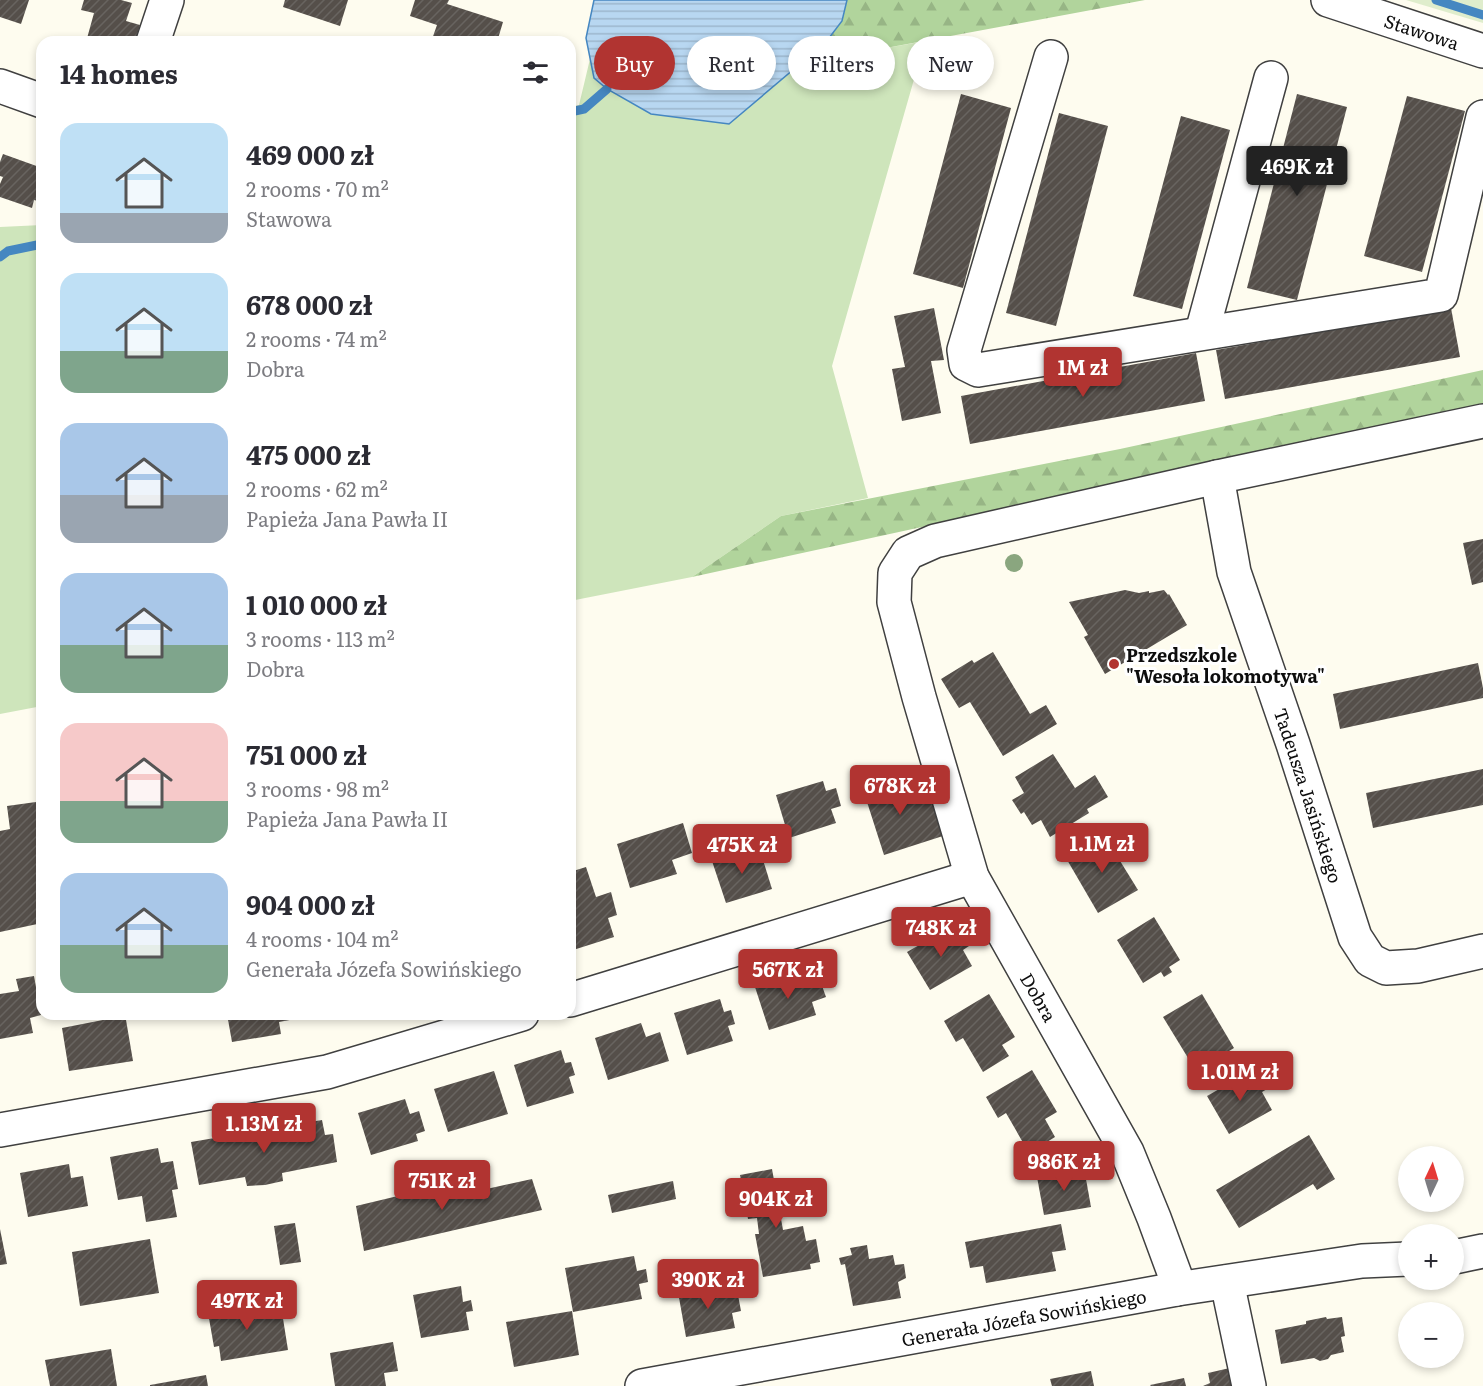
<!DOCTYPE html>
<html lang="en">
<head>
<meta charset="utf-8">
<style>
  :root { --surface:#fff; --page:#f2f2f3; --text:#2b2b33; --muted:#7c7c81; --accent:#b13431 }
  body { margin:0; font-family:Literata,serif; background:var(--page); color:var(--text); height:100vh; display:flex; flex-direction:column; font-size:22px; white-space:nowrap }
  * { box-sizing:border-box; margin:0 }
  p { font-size:20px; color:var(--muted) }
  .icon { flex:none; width:33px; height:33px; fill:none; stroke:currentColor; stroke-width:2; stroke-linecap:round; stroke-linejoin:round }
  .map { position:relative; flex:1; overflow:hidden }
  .sheet { position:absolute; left:36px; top:36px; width:540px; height:984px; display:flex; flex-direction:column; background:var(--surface); border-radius:18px; box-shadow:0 3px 9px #0003 }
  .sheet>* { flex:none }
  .guide { position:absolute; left:594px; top:36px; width:570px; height:54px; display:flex; gap:12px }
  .needle { width:39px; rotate:4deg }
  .tools { position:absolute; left:1398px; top:1146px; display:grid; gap:12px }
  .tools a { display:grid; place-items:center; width:66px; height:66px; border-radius:50%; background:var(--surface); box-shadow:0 3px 9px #0003; font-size:30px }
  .price { position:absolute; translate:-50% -51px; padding:0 14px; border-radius:6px; background:var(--accent); color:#fff; font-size:20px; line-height:39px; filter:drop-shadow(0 2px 3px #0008) }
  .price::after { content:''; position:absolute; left:50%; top:36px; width:18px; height:14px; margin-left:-9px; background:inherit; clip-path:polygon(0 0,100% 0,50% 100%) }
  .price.current { background:#222; color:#fff }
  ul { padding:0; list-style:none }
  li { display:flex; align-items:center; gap:18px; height:150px; padding:0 24px }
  li span { display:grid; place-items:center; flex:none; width:168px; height:120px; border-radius:18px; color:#555 }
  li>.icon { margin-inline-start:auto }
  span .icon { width:72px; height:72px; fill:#fffc; stroke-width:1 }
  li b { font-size:26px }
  h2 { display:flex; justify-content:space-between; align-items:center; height:72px; padding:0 24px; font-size:26px }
  .pill { padding:0 21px; border-radius:27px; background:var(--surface); box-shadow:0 3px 9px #0003; font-size:21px; line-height:54px }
  .pill.current { background:var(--accent); color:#fff }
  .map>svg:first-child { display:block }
  .grass { fill:#cee5bb }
  .forest { fill:url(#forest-firs) }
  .pitch { fill:#dfedcc }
  .water { fill:url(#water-rules); stroke:#4587c1; stroke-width:1.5 }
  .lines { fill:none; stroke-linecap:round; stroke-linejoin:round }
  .stream { stroke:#4587c1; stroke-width:9 }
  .building { fill:url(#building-hatch) }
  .minor-casing { stroke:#404040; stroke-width:36 }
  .minor { stroke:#fff; stroke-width:33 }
  .tree { fill:#8aa67f }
  .poi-dot { fill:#b13431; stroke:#fff; stroke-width:2 }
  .labels { text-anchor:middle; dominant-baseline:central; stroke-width:6; stroke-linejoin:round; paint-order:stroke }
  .street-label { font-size:18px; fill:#0d0d0d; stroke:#fff }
  .poi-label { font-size:18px; font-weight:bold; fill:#0d0d0d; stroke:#fff; text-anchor:start }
</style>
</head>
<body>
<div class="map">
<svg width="1483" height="1386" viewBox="0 0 1483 1386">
  <defs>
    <pattern id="forest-firs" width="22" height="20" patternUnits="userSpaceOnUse" patternTransform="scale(1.5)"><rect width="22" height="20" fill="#b1d49c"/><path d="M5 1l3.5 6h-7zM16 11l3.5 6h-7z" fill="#97b585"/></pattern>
    <pattern id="water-rules" width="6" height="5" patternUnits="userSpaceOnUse" patternTransform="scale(1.5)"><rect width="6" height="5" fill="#b8d7f1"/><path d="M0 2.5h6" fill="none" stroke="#9db7cd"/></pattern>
    <pattern id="building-hatch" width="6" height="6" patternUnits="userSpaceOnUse" patternTransform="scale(1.5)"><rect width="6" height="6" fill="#554f4a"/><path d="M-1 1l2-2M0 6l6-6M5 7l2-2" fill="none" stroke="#686460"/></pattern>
  </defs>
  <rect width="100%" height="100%" fill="#fefcef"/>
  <g class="grass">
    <path d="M 925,41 L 832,366 L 868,498 L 781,516 L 692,577 L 570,601 L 570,107 L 579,105 L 590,59 L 594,78 L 729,124 L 826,42 L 875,50 Z"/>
    <path d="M 42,225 L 42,706 L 0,714 L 0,227 Z"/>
  </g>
  <g class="forest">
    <path d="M 847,0 L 1145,0 L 875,50 L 826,42 L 842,21 Z"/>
    <path d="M 1483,370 L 1483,405 L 692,577 L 781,516 L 1120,449 Z"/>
  </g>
  <path class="pitch" d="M 1406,0 L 1483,0 L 1483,23 Z"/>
  <path class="water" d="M 594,0 L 847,0 L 842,21 L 826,42 L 729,124 L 651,114 L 607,89 L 594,78 L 586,38 Z"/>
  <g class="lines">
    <g class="stream">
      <path d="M 1436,0 L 1483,15"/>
      <path d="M 570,112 L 584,109 L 607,89"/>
      <path d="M 0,257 L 8,251 L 42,244"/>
    </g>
  </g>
  <g class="building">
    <path d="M 0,0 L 29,0 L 21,24 L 0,17 Z"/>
    <path d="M 84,0 L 121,0 L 132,3 L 126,21 L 140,25 L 135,42 L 86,42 L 94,13 L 81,10 Z"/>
    <path d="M 285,0 L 348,0 L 340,26 L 283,7 Z"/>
    <path d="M 415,0 L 449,0 L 447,4 L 503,22 L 497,42 L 431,42 L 437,25 L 410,16 Z"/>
    <path d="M 961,94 L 1011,108 L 963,288 L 913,274 Z"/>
    <path d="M 1297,94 L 1347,107 L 1297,300 L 1247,288 Z"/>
    <path d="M 1407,96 L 1465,111 L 1422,272 L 1364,256 Z"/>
    <path d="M 1059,113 L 1108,126 L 1056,326 L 1006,313 Z"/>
    <path d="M 1181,116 L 1230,130 L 1182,309 L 1133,296 Z"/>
    <path d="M 3,154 L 42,168 L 42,202 L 34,200 L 32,208 L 0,197 L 0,184 L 3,177 L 0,176 L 0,162 Z"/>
    <path d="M 934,308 L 944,360 L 931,361 L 941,413 L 902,421 L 892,369 L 905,367 L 894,316 Z"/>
    <path d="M 1451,308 L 1460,357 L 1225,399 L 1216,350 Z"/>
    <path d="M 1196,353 L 1205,401 L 970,444 L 961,396 Z"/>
    <path d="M 1483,539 L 1483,582 L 1472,585 L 1463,543 Z"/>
    <path d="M 1125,590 L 1139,593 L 1149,591 L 1149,593 L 1164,590 L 1168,595 L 1169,594 L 1187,625 L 1105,674 L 1084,637 L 1088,635 L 1069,602 Z"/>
    <path d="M 993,652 L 1030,714 L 1046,705 L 1057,724 L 1003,756 L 970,702 L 959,708 L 941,679 L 972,660 L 974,663 Z"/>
    <path d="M 1478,663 L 1483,688 L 1483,698 L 1340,729 L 1333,694 Z"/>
    <path d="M 1053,754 L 1075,788 L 1095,775 L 1108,797 L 1087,809 L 1089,813 L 1050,837 L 1041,820 L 1032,825 L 1024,812 L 1021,814 L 1012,800 L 1024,793 L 1015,777 Z"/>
    <path d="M 1483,769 L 1483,805 L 1373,828 L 1366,793 Z"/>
    <path d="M 883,770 L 895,804 L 932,793 L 946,835 L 884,855 L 859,777 Z"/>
    <path d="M 823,781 L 826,791 L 836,788 L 841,806 L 831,809 L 836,823 L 789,838 L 776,795 Z"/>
    <path d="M 36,802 L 42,842 L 42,923 L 0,932 L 0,831 L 10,829 L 7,806 Z"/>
    <path d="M 683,823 L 692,853 L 672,860 L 677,874 L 630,888 L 617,844 Z"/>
    <path d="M 1104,835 L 1138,890 L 1098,913 L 1066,858 Z"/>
    <path d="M 759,847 L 772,889 L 726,903 L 712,861 Z"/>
    <path d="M 586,867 L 596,897 L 611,892 L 617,915 L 608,918 L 614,937 L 570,951 L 570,872 Z"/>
    <path d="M 1154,917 L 1180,960 L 1169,967 L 1172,972 L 1164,977 L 1161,972 L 1143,983 L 1117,940 Z"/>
    <path d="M 949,928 L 956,939 L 963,936 L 969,946 L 963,950 L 972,966 L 930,990 L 907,952 Z"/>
    <path d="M 802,972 L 807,987 L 821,983 L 826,997 L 812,1002 L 816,1015 L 769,1030 L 755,987 Z"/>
    <path d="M 34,976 L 41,1015 L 30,1018 L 33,1033 L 0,1039 L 0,994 L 19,991 L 16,979 Z"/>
    <path d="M 989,994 L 1015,1037 L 1002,1045 L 1009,1056 L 983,1072 L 963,1038 L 956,1042 L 944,1021 Z"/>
    <path d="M 1202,994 L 1234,1048 L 1196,1071 L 1163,1017 Z"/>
    <path d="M 720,999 L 724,1012 L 731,1010 L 735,1024 L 728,1026 L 733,1041 L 687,1055 L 674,1013 Z"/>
    <path d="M 107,1014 L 125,1014 L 133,1061 L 69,1071 L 62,1028 L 108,1019 Z"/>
    <path d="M 227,1014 L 294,1014 L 295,1019 L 279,1022 L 281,1034 L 232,1042 Z"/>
    <path d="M 641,1023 L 646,1037 L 660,1032 L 669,1061 L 608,1080 L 595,1038 Z"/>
    <path d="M 561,1050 L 565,1063 L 571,1062 L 575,1075 L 569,1077 L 574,1093 L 527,1107 L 514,1065 Z"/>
    <path d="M 1032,1070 L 1057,1112 L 1045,1119 L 1055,1137 L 1029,1153 L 1006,1113 L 998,1118 L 986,1097 Z"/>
    <path d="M 494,1071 L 508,1114 L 448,1132 L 434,1089 Z"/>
    <path d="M 1249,1072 L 1257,1084 L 1263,1081 L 1267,1089 L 1262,1092 L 1272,1110 L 1229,1134 L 1207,1096 Z"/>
    <path d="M 405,1099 L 410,1114 L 419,1111 L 425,1131 L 416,1134 L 418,1141 L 371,1155 L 358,1113 Z"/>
    <path d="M 322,1120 L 325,1135 L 333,1134 L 337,1162 L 282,1173 L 283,1181 L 265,1185 L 247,1186 L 245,1177 L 199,1185 L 191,1142 Z"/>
    <path d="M 1309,1135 L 1335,1179 L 1317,1190 L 1313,1184 L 1239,1228 L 1216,1190 Z"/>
    <path d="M 158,1148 L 161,1163 L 173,1161 L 178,1189 L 172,1190 L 177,1217 L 146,1222 L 142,1196 L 118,1200 L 110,1157 Z"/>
    <path d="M 69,1164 L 71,1178 L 83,1176 L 88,1206 L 28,1217 L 20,1173 Z"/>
    <path d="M 1084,1168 L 1091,1207 L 1044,1215 L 1037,1177 Z"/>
    <path d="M 772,1169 L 783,1230 L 803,1226 L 806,1241 L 816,1239 L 820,1262 L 810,1264 L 811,1269 L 763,1277 L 755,1234 L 759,1234 L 757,1218 L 748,1219 L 740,1175 Z"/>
    <path d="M 469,1179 L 473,1192 L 532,1179 L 542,1210 L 364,1251 L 356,1206 Z"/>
    <path d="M 673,1181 L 676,1199 L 612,1213 L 608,1195 Z"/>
    <path d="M 295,1223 L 301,1262 L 280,1265 L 274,1226 Z"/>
    <path d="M 1061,1224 L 1066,1250 L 1052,1252 L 1056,1271 L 986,1283 L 983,1266 L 970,1268 L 965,1242 Z"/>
    <path d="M 0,1229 L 7,1264 L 0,1265 Z"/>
    <path d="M 150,1239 L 159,1293 L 80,1306 L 72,1252 Z"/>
    <path d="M 867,1245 L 869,1259 L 893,1255 L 895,1265 L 904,1264 L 906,1278 L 898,1282 L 901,1298 L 853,1306 L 845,1264 L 841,1265 L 839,1258 L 852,1255 L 850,1248 Z"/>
    <path d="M 634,1256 L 637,1271 L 646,1269 L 648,1282 L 639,1284 L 642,1299 L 573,1312 L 565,1268 Z"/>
    <path d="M 727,1284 L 730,1297 L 738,1295 L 741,1311 L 732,1313 L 735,1328 L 686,1337 L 678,1292 Z"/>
    <path d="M 461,1286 L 463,1302 L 471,1300 L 473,1311 L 466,1312 L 469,1330 L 421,1338 L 413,1295 Z"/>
    <path d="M 237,1302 L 239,1313 L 281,1306 L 288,1350 L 221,1361 L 219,1346 L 214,1347 L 207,1307 Z"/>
    <path d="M 572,1311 L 579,1355 L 514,1367 L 506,1322 Z"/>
    <path d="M 1326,1317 L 1327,1319 L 1342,1317 L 1345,1336 L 1341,1337 L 1344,1352 L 1331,1355 L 1328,1359 L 1320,1361 L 1314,1358 L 1281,1364 L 1275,1330 L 1306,1324 L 1306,1321 Z"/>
    <path d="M 393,1342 L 398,1371 L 384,1373 L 386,1386 L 335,1386 L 330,1353 Z"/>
    <path d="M 111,1349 L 117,1386 L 50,1386 L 45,1360 Z"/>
    <path d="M 1234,1367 L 1239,1386 L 1203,1386 L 1210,1383 L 1208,1373 Z"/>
    <path d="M 1091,1371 L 1094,1386 L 1052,1386 L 1050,1379 Z"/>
    <path d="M 206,1375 L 208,1386 L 150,1386 L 150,1385 Z"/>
    <path d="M 1184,1378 L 1186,1386 L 1151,1386 L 1150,1385 Z"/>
  </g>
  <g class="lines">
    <g class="minor-casing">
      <g id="minor">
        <path id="s1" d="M 1328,0 L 1483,51"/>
        <path d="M 153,42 L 167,0"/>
        <path d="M 1051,57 L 964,350 L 966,364 L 978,370 L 1441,295 L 1483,117"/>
        <path d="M 0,86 L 42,101"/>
        <path d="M 1202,332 L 1271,78"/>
        <path id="s2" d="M 1217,477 L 1234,572 L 1293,744 L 1355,937 L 1370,960 L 1386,968 L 1418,966 L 1483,951"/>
        <path d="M 570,1000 L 972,877"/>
        <path d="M 0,1130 L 327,1072 L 522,1014"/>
        <path d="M 1454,1257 L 1483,1251"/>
        <path d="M 1227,1282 L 1249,1386"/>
        <path d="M 1177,1289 L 1175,1275 L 1154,1218 L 1127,1152 L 972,877 L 919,697 L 894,602 L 895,573 L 908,553 L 935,541 L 1217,477 L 1483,421"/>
        <path id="s3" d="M 642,1386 L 1177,1289 L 1362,1261 L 1408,1259"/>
      </g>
    </g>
    <use href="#minor" class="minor"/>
  </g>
  <circle class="tree" cx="1014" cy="563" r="9"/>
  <circle class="poi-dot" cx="1114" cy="664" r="6"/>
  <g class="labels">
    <g class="street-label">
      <text stroke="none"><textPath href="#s1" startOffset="99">Stawowa</textPath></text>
      <text stroke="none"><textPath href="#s2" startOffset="332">Tadeusza Jasińskiego</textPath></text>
      <text transform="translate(1039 997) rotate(60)">Dobra</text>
      <text stroke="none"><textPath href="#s3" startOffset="388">Generała Józefa Sowińskiego</textPath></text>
    </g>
    <g class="poi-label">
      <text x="1126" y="654">Przedszkole<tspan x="1126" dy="21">"Wesoła lokomotywa"</tspan></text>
    </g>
  </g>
</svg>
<div class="tools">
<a><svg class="needle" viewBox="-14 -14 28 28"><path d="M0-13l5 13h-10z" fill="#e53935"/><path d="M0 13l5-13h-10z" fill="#7c7c81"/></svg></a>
<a>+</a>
<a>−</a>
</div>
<b class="price current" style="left:1297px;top:197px">469K zł</b>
<b class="price" style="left:1083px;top:398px">1M zł</b>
<b class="price" style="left:900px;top:816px">678K zł</b>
<b class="price" style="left:1102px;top:874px">1.1M zł</b>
<b class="price" style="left:742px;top:875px">475K zł</b>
<b class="price" style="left:941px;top:958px">748K zł</b>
<b class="price" style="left:788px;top:1000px">567K zł</b>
<b class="price" style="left:1240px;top:1102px">1.01M zł</b>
<b class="price" style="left:264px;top:1154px">1.13M zł</b>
<b class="price" style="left:1064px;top:1192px">986K zł</b>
<b class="price" style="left:442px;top:1211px">751K zł</b>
<b class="price" style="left:776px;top:1229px">904K zł</b>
<b class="price" style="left:708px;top:1310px">390K zł</b>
<b class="price" style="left:247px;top:1331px">497K zł</b>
<div class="guide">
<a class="pill current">Buy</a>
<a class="pill">Rent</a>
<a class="pill">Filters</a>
<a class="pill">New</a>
</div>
<section class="sheet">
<h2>14 homes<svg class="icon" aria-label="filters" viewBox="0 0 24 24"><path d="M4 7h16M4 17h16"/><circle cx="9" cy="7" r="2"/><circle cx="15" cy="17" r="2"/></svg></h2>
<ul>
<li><span style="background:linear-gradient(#bfe0f5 75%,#9aa5b1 0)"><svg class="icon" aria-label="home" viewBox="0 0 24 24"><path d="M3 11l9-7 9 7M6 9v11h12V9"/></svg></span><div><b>469 000 zł</b><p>2 rooms · 70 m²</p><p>Stawowa</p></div></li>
<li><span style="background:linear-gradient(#bfe0f5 65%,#7fa58c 0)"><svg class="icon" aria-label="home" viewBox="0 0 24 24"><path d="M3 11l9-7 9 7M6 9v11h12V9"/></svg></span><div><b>678 000 zł</b><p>2 rooms · 74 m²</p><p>Dobra</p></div></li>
<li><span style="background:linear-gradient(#a9c7e8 60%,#9aa5b1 0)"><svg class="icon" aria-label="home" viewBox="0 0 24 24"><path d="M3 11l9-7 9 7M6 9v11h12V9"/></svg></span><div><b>475 000 zł</b><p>2 rooms · 62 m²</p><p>Papieża Jana Pawła II</p></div></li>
<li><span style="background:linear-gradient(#a9c7e8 60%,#7fa58c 0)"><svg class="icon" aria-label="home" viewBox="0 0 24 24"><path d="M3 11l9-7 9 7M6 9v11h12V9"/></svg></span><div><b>1 010 000 zł</b><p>3 rooms · 113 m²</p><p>Dobra</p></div></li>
<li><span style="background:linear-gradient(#f6c9c9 65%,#7fa58c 0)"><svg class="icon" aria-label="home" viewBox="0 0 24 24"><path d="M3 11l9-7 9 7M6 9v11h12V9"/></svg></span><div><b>751 000 zł</b><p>3 rooms · 98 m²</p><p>Papieża Jana Pawła II</p></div></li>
<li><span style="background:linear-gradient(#a9c7e8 60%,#7fa58c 0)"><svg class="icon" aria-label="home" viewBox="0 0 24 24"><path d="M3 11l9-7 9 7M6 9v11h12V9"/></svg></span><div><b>904 000 zł</b><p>4 rooms · 104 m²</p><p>Generała Józefa Sowińskiego</p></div></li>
</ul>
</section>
</div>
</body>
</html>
